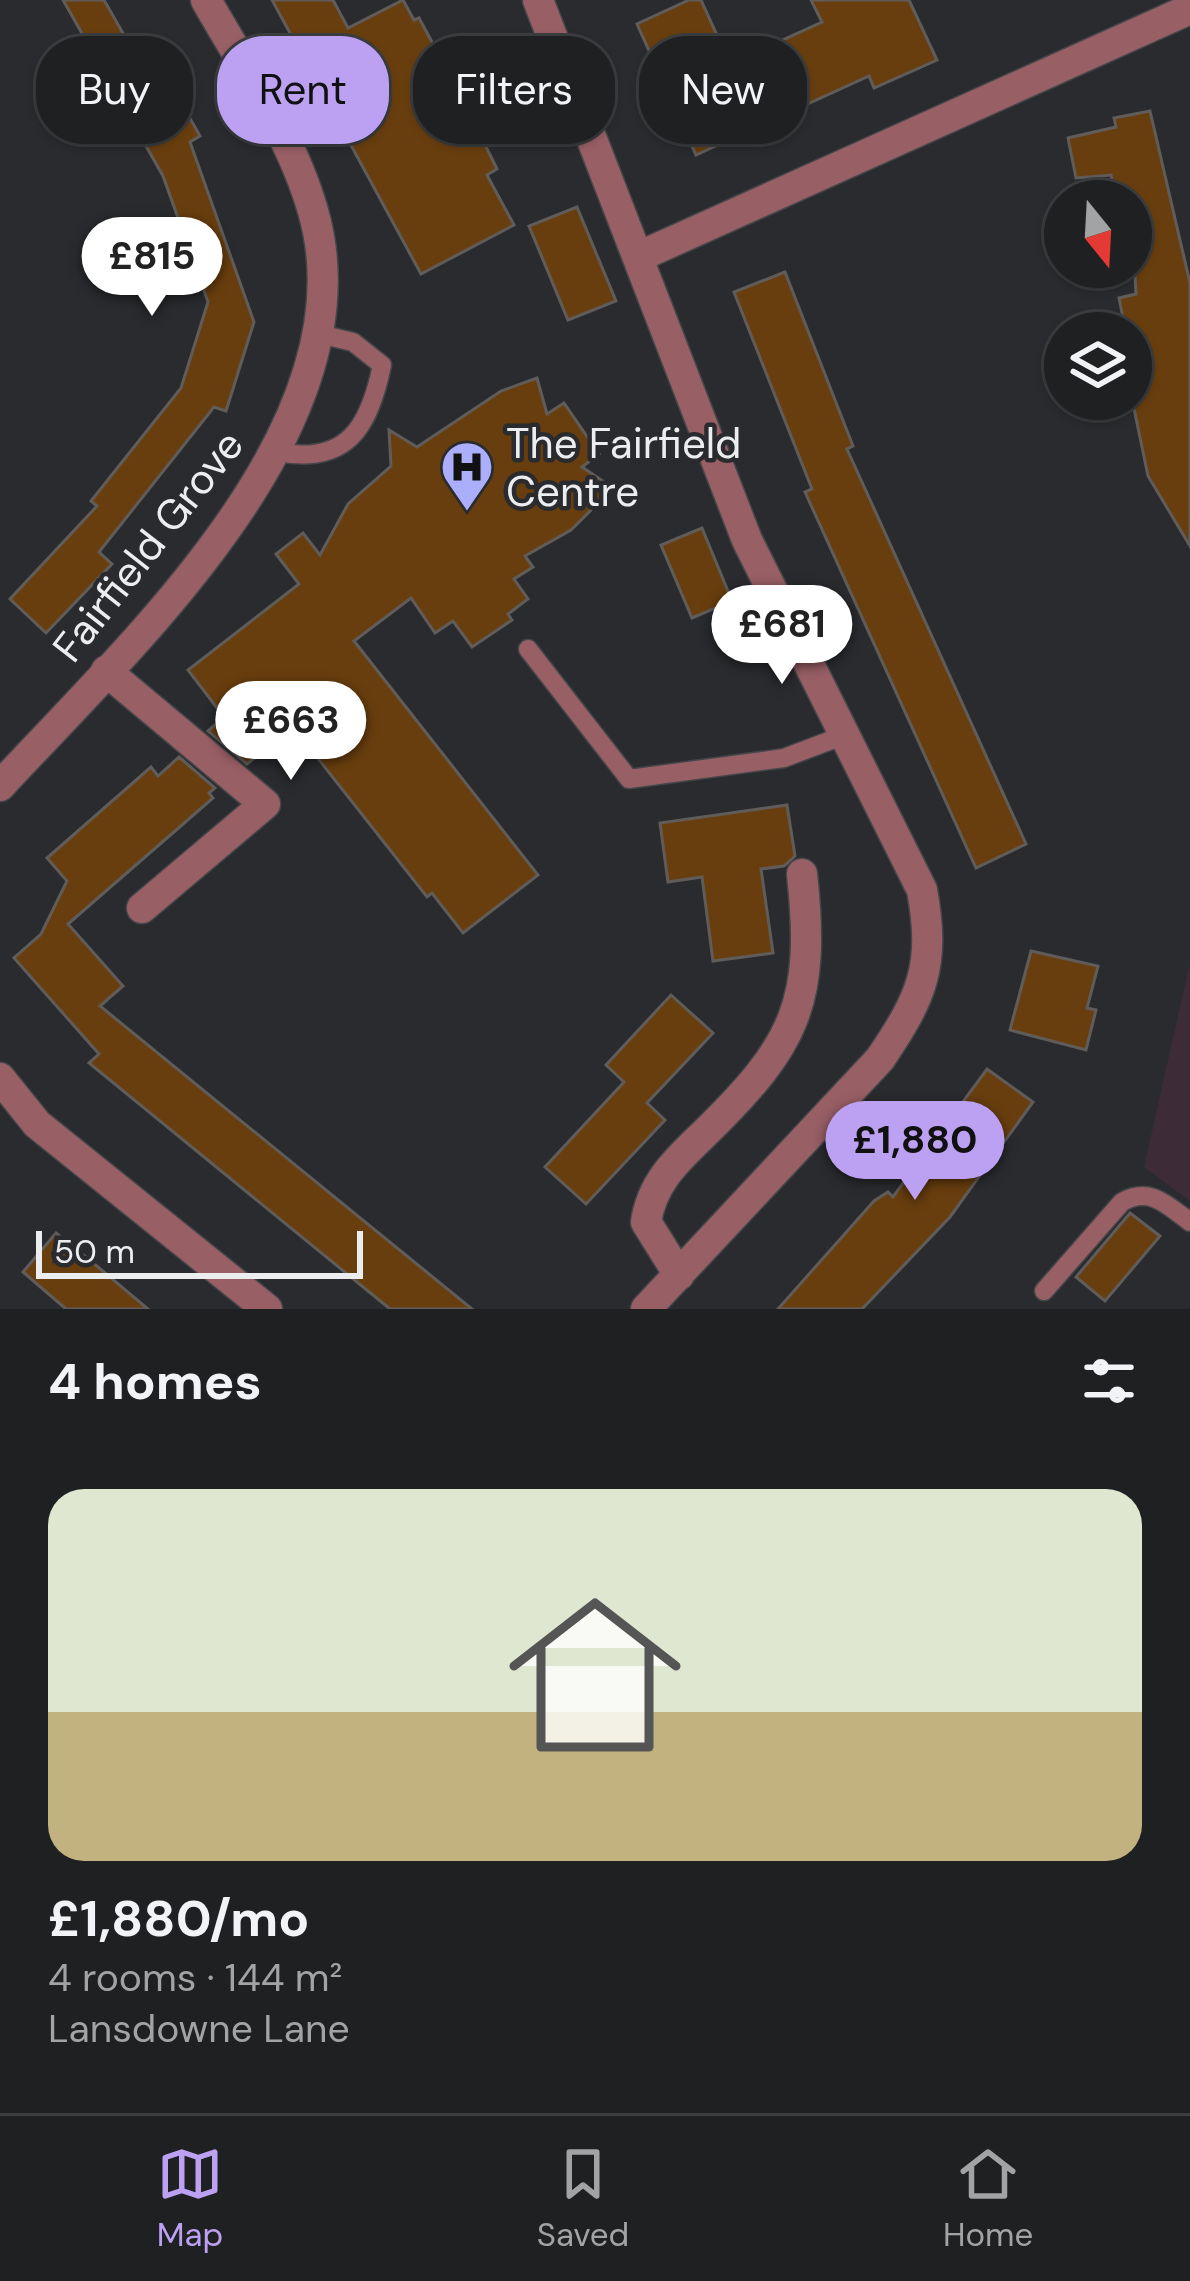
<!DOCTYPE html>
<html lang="en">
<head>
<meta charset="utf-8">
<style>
  :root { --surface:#1f2022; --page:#2c2d2f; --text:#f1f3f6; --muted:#a1a3a5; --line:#3c3e40; --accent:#bca0f2 }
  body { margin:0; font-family:"DM Sans",sans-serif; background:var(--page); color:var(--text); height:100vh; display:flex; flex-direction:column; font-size:45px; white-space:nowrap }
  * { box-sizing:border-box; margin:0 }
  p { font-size:39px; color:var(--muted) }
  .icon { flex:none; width:66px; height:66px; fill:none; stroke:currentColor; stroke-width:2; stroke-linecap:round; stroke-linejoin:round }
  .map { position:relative; height:1309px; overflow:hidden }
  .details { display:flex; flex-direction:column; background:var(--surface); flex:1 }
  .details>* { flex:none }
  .hud { position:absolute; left:36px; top:36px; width:1119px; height:108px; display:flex; gap:24px }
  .needle { width:78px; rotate:162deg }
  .buttons { position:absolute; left:1044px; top:180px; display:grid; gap:24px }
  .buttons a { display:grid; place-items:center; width:108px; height:108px; border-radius:50%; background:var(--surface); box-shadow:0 3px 9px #0004,0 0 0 3px var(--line); font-size:60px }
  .scale { position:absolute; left:36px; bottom:30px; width:327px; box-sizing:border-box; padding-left:12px; border:6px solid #ecedef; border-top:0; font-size:33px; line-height:42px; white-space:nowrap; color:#ecedef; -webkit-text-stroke:9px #292b2e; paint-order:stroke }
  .price { position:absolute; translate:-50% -102px; padding:0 27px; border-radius:42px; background:#fff; color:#222; font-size:39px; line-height:78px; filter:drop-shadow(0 3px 6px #0008) }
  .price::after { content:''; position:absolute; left:50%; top:72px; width:36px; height:27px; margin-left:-18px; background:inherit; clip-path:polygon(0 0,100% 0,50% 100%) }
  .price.selected { background:var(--accent); color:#111 }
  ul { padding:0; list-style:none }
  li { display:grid; align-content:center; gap:24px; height:636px; padding:0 48px }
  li+li { border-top:3px solid var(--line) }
  li span { display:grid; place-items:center; height:372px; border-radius:36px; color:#555 }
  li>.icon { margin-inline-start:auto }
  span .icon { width:216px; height:216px; fill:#fffc; stroke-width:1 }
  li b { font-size:51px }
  h2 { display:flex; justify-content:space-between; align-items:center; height:144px; padding:0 48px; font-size:51px }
  .tag { padding:0 42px; border-radius:48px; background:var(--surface); box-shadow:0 3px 9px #0004,0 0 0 3px var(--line); font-size:42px; line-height:108px }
  .tag.selected { background:var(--accent); color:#111 }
  .tab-bar { display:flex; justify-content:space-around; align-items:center; height:168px; border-top:3px solid var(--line); background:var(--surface); font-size:33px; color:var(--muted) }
  .tab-bar a { display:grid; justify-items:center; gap:6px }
  .tab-bar .selected { color:var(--accent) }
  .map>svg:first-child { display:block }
  .industrial { fill:#3d2c37 }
  .building { fill:#693e0e; stroke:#605c5a; stroke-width:3 }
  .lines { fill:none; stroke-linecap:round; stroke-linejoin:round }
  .lane-casing { stroke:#444649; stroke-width:21 }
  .street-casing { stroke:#444649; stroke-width:33 }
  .lane { stroke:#985f65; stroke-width:18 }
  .street { stroke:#985f65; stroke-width:30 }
  .labels { text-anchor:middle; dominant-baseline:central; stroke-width:9; stroke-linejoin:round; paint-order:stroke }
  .poi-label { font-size:42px; fill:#ecedef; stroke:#292b2e; text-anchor:start }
  .street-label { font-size:42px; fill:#ecedef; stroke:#292b2e }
</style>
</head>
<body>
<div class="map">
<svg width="1190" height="1309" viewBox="0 0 1190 1309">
  <rect width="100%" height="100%" fill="#292b2e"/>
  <path class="industrial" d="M 1190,962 L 1190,1201 L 1144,1167 Z"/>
  <g class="building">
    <path d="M 63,0 L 104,0 L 140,63 L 154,55 L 200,136 L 190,142 L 254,322 L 226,411 L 214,407 L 99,552 L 112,564 L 46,633 L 10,599 L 97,506 L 91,501 L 181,388 L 208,302 L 163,176 Z"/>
    <path d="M 272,0 L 333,0 L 348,28 L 403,0 L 414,20 L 419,18 L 459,92 L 497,169 L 487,175 L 514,225 L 421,274 Z"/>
    <path d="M 689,0 L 701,0 L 730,64 L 822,22 L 811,0 L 909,0 L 937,60 L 874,88 L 869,76 L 696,155 L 637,24 Z"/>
    <path d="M 1150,111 L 1190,283 L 1190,546 L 1148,476 L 1131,394 L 1139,393 L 1131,333 L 1126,333 L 1119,298 L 1136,294 L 1131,201 L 1116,201 L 1111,175 L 1076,178 L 1068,138 L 1116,127 L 1114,118 Z"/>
    <path d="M 577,207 L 616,301 L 568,320 L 529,226 Z"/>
    <path d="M 785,272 L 853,446 L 847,449 L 1026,844 L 976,868 L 805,492 L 812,489 L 734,292 Z"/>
    <path d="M 537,378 L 547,414 L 564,403 L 599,454 L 582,467 L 613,488 L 571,530 L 525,556 L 533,567 L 514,579 L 528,599 L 508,614 L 512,620 L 472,647 L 453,621 L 435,633 L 411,598 L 354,641 L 538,875 L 463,933 L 432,893 L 427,897 L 294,728 L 247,764 L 208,731 L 224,717 L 188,670 L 299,584 L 276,554 L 303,533 L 320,555 L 348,504 L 391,466 L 389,430 L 417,447 L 501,391 Z"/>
    <path d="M 702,528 L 732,601 L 692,618 L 661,545 Z"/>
    <path d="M 179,757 L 215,788 L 209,793 L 213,798 L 68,924 L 123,986 L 100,1006 L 472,1309 L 390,1309 L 89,1063 L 99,1054 L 14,958 L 41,934 L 67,881 L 47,858 L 151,767 L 158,776 Z"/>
    <path d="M 787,805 L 795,856 L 784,866 L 761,869 L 773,953 L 713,961 L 702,877 L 668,882 L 660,823 Z"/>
    <path d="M 1031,951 L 1098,966 L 1087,1008 L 1096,1010 L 1086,1050 L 1010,1030 Z"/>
    <path d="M 671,995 L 713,1033 L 647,1103 L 665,1120 L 586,1204 L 545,1167 L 624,1082 L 606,1065 Z"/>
    <path d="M 987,1069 L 1033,1102 L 950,1217 L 862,1309 L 778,1309 L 874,1201 L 888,1192 L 893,1197 Z"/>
    <path d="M 1130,1213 L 1160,1236 L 1105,1301 L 1076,1277 Z"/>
    <path d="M 56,1233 L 92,1262 L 148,1309 L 66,1309 L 23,1272 Z"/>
  </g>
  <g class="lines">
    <g class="lane-casing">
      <g id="lane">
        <path d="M 277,452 C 346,465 369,429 382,365 L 353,342 L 319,334"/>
        <path d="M 528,649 L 629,779 L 784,758 L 842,736"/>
        <path d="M 1044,1291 L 1122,1202 C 1150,1186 1167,1205 1190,1222"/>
      </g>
    </g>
    <g class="street-casing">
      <g id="street">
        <path d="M 538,0 L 747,540 L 922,890 C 936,966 922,997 880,1059 L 646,1309"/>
        <path d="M 638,257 L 1190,9"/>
        <path d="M 106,671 L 265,804 L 142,908"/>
        <path d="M 0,786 C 130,645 375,424 313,211 C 292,137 244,67 206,0"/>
        <path d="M 0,1078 L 37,1124 L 267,1309"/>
        <path d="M 679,1275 L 646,1222 C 652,1182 677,1160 706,1132 C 796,1044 816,1002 802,874"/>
      </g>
    </g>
    <use href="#lane" class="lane"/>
    <use href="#street" class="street"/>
  </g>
  <defs>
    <g id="hospital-pin" transform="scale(2.7)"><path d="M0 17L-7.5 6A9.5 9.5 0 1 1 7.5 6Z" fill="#abaffb" stroke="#292b2e"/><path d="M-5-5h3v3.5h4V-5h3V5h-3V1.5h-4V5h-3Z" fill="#111"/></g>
  </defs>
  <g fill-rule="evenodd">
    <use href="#hospital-pin" x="467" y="467"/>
  </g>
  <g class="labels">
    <g class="poi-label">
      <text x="506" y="443">The Fairfield<tspan x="506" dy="48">Centre</tspan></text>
    </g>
    <g class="street-label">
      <text transform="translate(148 546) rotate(-52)">Fairfield Grove</text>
    </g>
  </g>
</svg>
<div class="buttons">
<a><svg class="needle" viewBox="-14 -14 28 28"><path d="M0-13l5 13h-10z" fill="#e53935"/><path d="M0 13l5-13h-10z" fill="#a1a3a5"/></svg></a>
<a><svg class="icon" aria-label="layers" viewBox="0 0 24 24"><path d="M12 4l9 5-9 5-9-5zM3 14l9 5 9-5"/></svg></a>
</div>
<div class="scale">50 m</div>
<b class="price" style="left:152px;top:319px">£815</b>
<b class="price" style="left:782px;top:687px">£681</b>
<b class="price" style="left:291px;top:783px">£663</b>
<b class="price selected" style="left:915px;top:1203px">£1,880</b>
<div class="hud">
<a class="tag">Buy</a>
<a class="tag selected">Rent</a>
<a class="tag">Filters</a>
<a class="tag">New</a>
</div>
</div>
<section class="details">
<h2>4 homes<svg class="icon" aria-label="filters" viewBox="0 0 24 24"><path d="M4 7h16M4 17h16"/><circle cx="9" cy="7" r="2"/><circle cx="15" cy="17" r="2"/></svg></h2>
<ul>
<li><span style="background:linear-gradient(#dfe7d0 60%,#c2b280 0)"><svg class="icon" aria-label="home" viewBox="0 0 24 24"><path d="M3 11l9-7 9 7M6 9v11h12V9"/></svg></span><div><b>£1,880/mo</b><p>4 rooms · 144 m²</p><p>Lansdowne Lane</p></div></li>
</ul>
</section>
<nav class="tab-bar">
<a class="selected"><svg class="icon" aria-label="map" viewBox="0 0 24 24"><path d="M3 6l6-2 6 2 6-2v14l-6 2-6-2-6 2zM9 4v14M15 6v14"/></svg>Map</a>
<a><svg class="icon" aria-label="saved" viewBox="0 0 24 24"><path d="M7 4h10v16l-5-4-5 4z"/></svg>Saved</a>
<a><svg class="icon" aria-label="home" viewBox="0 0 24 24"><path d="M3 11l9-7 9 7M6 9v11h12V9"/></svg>Home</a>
</nav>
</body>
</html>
